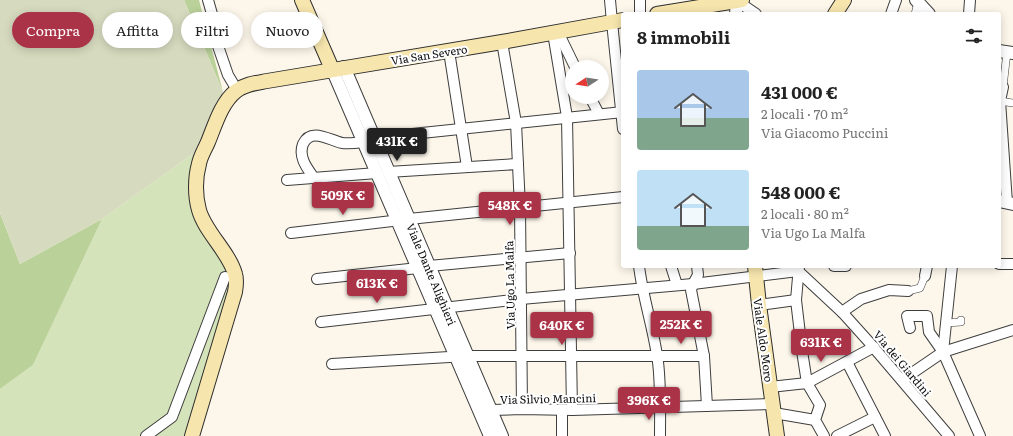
<!DOCTYPE html>
<html lang="it">
<head>
<meta charset="utf-8">
<style>
  :root { --surface:#fff; --page:#f6f6f6; --text:#222; --muted:#767676; --accent:#ab3347 }
  body { margin:0; font-family:Literata,serif; background:var(--page); color:var(--text); height:100vh; display:flex; flex-direction:column; font-size:15px; white-space:nowrap }
  * { box-sizing:border-box; margin:0 }
  p { font-size:13px; color:var(--muted) }
  .icon { flex:none; width:22px; height:22px; fill:none; stroke:currentColor; stroke-width:2; stroke-linecap:round; stroke-linejoin:round }
  .map { position:relative; flex:1; overflow:hidden }
  .sheet { position:absolute; left:621px; top:12px; width:380px; height:256px; display:flex; flex-direction:column; background:var(--surface); border-radius:4px; box-shadow:0 2px 10px #0003 }
  .sheet>* { flex:none }
  .guide { position:absolute; left:12px; top:12px; width:380px; height:36px; display:flex; gap:8px }
  .needle { width:26px; rotate:258deg }
  .fabs { position:absolute; left:565px; top:60px; display:grid; gap:8px }
  .fabs a { display:grid; place-items:center; width:44px; height:44px; border-radius:50%; background:var(--surface); box-shadow:0 2px 10px #0003; font-size:20px }
  .price { position:absolute; translate:-50% -34px; padding:0 9px; border-radius:4px; background:var(--accent); color:#fff; font-size:13px; line-height:26px; filter:drop-shadow(0 1px 2px #0008) }
  .price::after { content:''; position:absolute; left:50%; top:24px; width:12px; height:9px; margin-left:-6px; background:inherit; clip-path:polygon(0 0,100% 0,50% 100%) }
  .price.on { background:#222; color:#fff }
  ul { padding:0; list-style:none }
  li { display:flex; align-items:center; gap:12px; height:100px; padding:0 16px }
  li span { display:grid; place-items:center; flex:none; width:112px; height:80px; border-radius:4px; color:#555 }
  li>.icon { margin-inline-start:auto }
  span .icon { width:48px; height:48px; fill:#fffc; stroke-width:1 }
  li b { font-size:17px }
  h2 { display:flex; justify-content:space-between; align-items:center; height:48px; padding:0 16px; font-size:17px }
  .chip { padding:0 14px; border-radius:18px; background:var(--surface); box-shadow:0 2px 10px #0003; font-size:14px; line-height:36px }
  .chip.on { background:var(--accent); color:#fff }
  .map>svg:first-child { display:block }
  .green { fill:#d4e3b9 }
  .forest { fill:#bad29a }
  .cemetery { fill:#d6dbbf }
  .lines { fill:none; stroke-linecap:round; stroke-linejoin:round }
  .pedestrian-casing { stroke:#3e3e3e; stroke-width:8 }
  .minor-casing { stroke:#3e3e3e; stroke-width:12 }
  .tertiary-casing { stroke:#3e3e3e; stroke-width:14 }
  .secondary-casing { stroke:#2d2d2d; stroke-width:16 }
  .pedestrian { stroke:#fff; stroke-width:7 }
  .minor { stroke:#fff; stroke-width:10 }
  .tertiary { stroke:#fff; stroke-width:12 }
  .secondary { stroke:#f6e5ad; stroke-width:14 }
  .labels { text-anchor:middle; dominant-baseline:central; stroke-width:4; stroke-linejoin:round; paint-order:stroke }
  .street-label { font-size:11px; fill:#0b0b0b; stroke:#fff }
</style>
</head>
<body>
<div class="map">
<svg width="1013" height="436" viewBox="0 0 1013 436">
  <rect width="100%" height="100%" fill="#fdf7eb"/>
  <path class="green" d="M 194,153 L 189,185 L 227,268 L 230,291 L 188,436 L 0,436 L 0,389 L 33,365 L 102,219 Z"/>
  <g class="forest">
    <path d="M 184,0 L 199,0 L 223,92 Z"/>
    <path d="M 0,213 L 20,264 L 102,219 L 33,365 L 0,389 Z"/>
  </g>
  <path class="cemetery" d="M 0,0 L 184,0 L 223,92 L 194,153 L 102,219 L 20,264 L 0,213 Z"/>
  <g class="lines">
    <g class="pedestrian-casing">
      <g id="pedestrian">
        <path d="M 915,14 L 918,2"/>
        <path d="M 1003,87 L 1007,52"/>
        <path d="M 1000,101 L 1013,103"/>
        <path d="M 908,291 L 920,288 L 925,276"/>
        <path d="M 946,323 L 961,322 L 961,320"/>
      </g>
    </g>
    <g class="minor-casing">
      <g id="minor">
        <path d="M 208,0 L 214,21 L 218,46 L 228,75 L 237,90"/>
        <path d="M 610,0 L 612,22 L 623,129"/>
        <path d="M 737,1 L 756,14"/>
        <path d="M 640,14 L 640,0"/>
        <path d="M 891,14 L 896,0"/>
        <path d="M 969,14 L 970,0"/>
        <path d="M 558,32 L 575,67"/>
        <path d="M 553,33 L 567,117 L 572,410"/>
        <path d="M 502,42 L 516,123 L 520,207 L 522,409"/>
        <path d="M 449,51 L 467,167"/>
        <path d="M 999,87 L 1003,87 L 1000,101 L 1007,203"/>
        <path d="M 590,97 L 599,114"/>
        <path d="M 374,138 L 623,112"/>
        <path d="M 388,172 L 518,164"/>
        <path d="M 314,178 C 307,168 298,157 303,144 C 311,127 329,140 342,143 C 349,144 356,143 363,142"/>
        <path d="M 287,180 L 377,173"/>
        <path d="M 291,233 L 409,219 L 623,197"/>
        <path d="M 999,264 L 1013,264"/>
        <path d="M 639,266 C 643,299 654,330 658,362 C 661,387 660,412 660,436"/>
        <path d="M 671,266 L 677,285"/>
        <path d="M 697,266 L 698,275 L 693,284 L 691,290 L 704,356 L 707,406"/>
        <path d="M 799,266 L 796,300 L 802,351 L 807,383 L 820,405 L 815,420 L 824,436"/>
        <path d="M 834,266 L 846,266"/>
        <path d="M 952,266 L 943,352 L 980,436"/>
        <path d="M 925,276 L 927,266"/>
        <path d="M 317,279 L 418,268 L 429,266 L 570,253"/>
        <path d="M 759,305 L 796,300"/>
        <path d="M 842,312 L 861,299 L 889,290 L 908,291"/>
        <path d="M 321,322 L 521,299 L 693,284 L 798,271 L 842,312 L 869,342 L 949,436"/>
        <path d="M 910,328 L 907,316 L 927,316 L 929,332 L 943,352"/>
        <path d="M 847,362 L 885,436"/>
        <path d="M 332,364 L 466,356 L 704,356"/>
        <path d="M 902,380 L 943,352 L 1013,330"/>
        <path d="M 770,387 L 807,383 L 874,347"/>
        <path d="M 491,410 L 522,409 L 572,410 L 773,404"/>
        <path d="M 774,413 L 815,420"/>
        <path d="M 146,436 L 172,417 L 225,277"/>
        <path d="M 562,436 L 562,410"/>
        <path d="M 837,436 L 875,417"/>
      </g>
    </g>
    <g class="tertiary-casing">
      <g id="tertiary">
        <path d="M 916,0 L 929,14"/>
        <path d="M 736,14 L 737,1"/>
        <path d="M 999,51 L 1013,53"/>
        <path d="M 344,67 L 502,436"/>
        <path d="M 332,69 L 490,436"/>
        <path d="M 999,201 L 1013,204"/>
      </g>
    </g>
    <g class="secondary-casing">
      <g id="secondary">
        <path d="M 302,0 L 332,69"/>
        <path d="M 657,14 L 742,0"/>
        <path d="M 835,14 L 844,0"/>
        <path d="M 755,266 L 759,305 L 777,436"/>
        <path d="M 192,436 L 235,292 C 236,286 237,280 235,274 C 229,252 205,232 199,210 C 195,196 195,178 199,164 C 200,157 205,149 208,142 C 215,125 221,103 236,91 C 245,84 256,83 267,81 L 502,42 L 623,20"/>
      </g>
    </g>
    <use href="#pedestrian" class="pedestrian"/>
    <use href="#minor" class="minor"/>
    <use href="#tertiary" class="tertiary"/>
    <use href="#secondary" class="secondary"/>
  </g>
  <g class="labels">
    <g class="street-label">
      <text transform="translate(429 54) rotate(-9)">Via San Severo</text>
      <text transform="translate(432 274) rotate(67)">Viale Dante Alighieri</text>
      <text transform="translate(509 285) rotate(-91)">Via Ugo La Malfa</text>
      <text transform="translate(764 340) rotate(82)">Viale Aldo Moro</text>
      <text transform="translate(903 363) rotate(50)">Via dei Giardini</text>
      <text transform="translate(548 398) rotate(-1)">Via Silvio Mancini</text>
    </g>
  </g>
</svg>
<div class="fabs">
<a><svg class="needle" viewBox="-14 -14 28 28"><path d="M0-13l5 13h-10z" fill="#e53935"/><path d="M0 13l5-13h-10z" fill="#767676"/></svg></a>
</div>
<b class="price on" style="left:397px;top:162px">431K €</b>
<b class="price" style="left:343px;top:216px">509K €</b>
<b class="price" style="left:510px;top:226px">548K €</b>
<b class="price" style="left:377px;top:304px">613K €</b>
<b class="price" style="left:681px;top:345px">252K €</b>
<b class="price" style="left:562px;top:346px">640K €</b>
<b class="price" style="left:821px;top:363px">631K €</b>
<b class="price" style="left:649px;top:421px">396K €</b>
<div class="guide">
<a class="chip on">Compra</a>
<a class="chip">Affitta</a>
<a class="chip">Filtri</a>
<a class="chip">Nuovo</a>
</div>
<section class="sheet">
<h2>8 immobili<svg class="icon" aria-label="filters" viewBox="0 0 24 24"><path d="M4 7h16M4 17h16"/><circle cx="9" cy="7" r="2"/><circle cx="15" cy="17" r="2"/></svg></h2>
<ul>
<li><span style="background:linear-gradient(#a9c7e8 60%,#7fa58c 0)"><svg class="icon" aria-label="home" viewBox="0 0 24 24"><path d="M3 11l9-7 9 7M6 9v11h12V9"/></svg></span><div><b>431 000 €</b><p>2 locali · 70 m²</p><p>Via Giacomo Puccini</p></div></li>
<li><span style="background:linear-gradient(#bfe0f5 70%,#7fa58c 0)"><svg class="icon" aria-label="home" viewBox="0 0 24 24"><path d="M3 11l9-7 9 7M6 9v11h12V9"/></svg></span><div><b>548 000 €</b><p>2 locali · 80 m²</p><p>Via Ugo La Malfa</p></div></li>
</ul>
</section>
</div>
</body>
</html>
